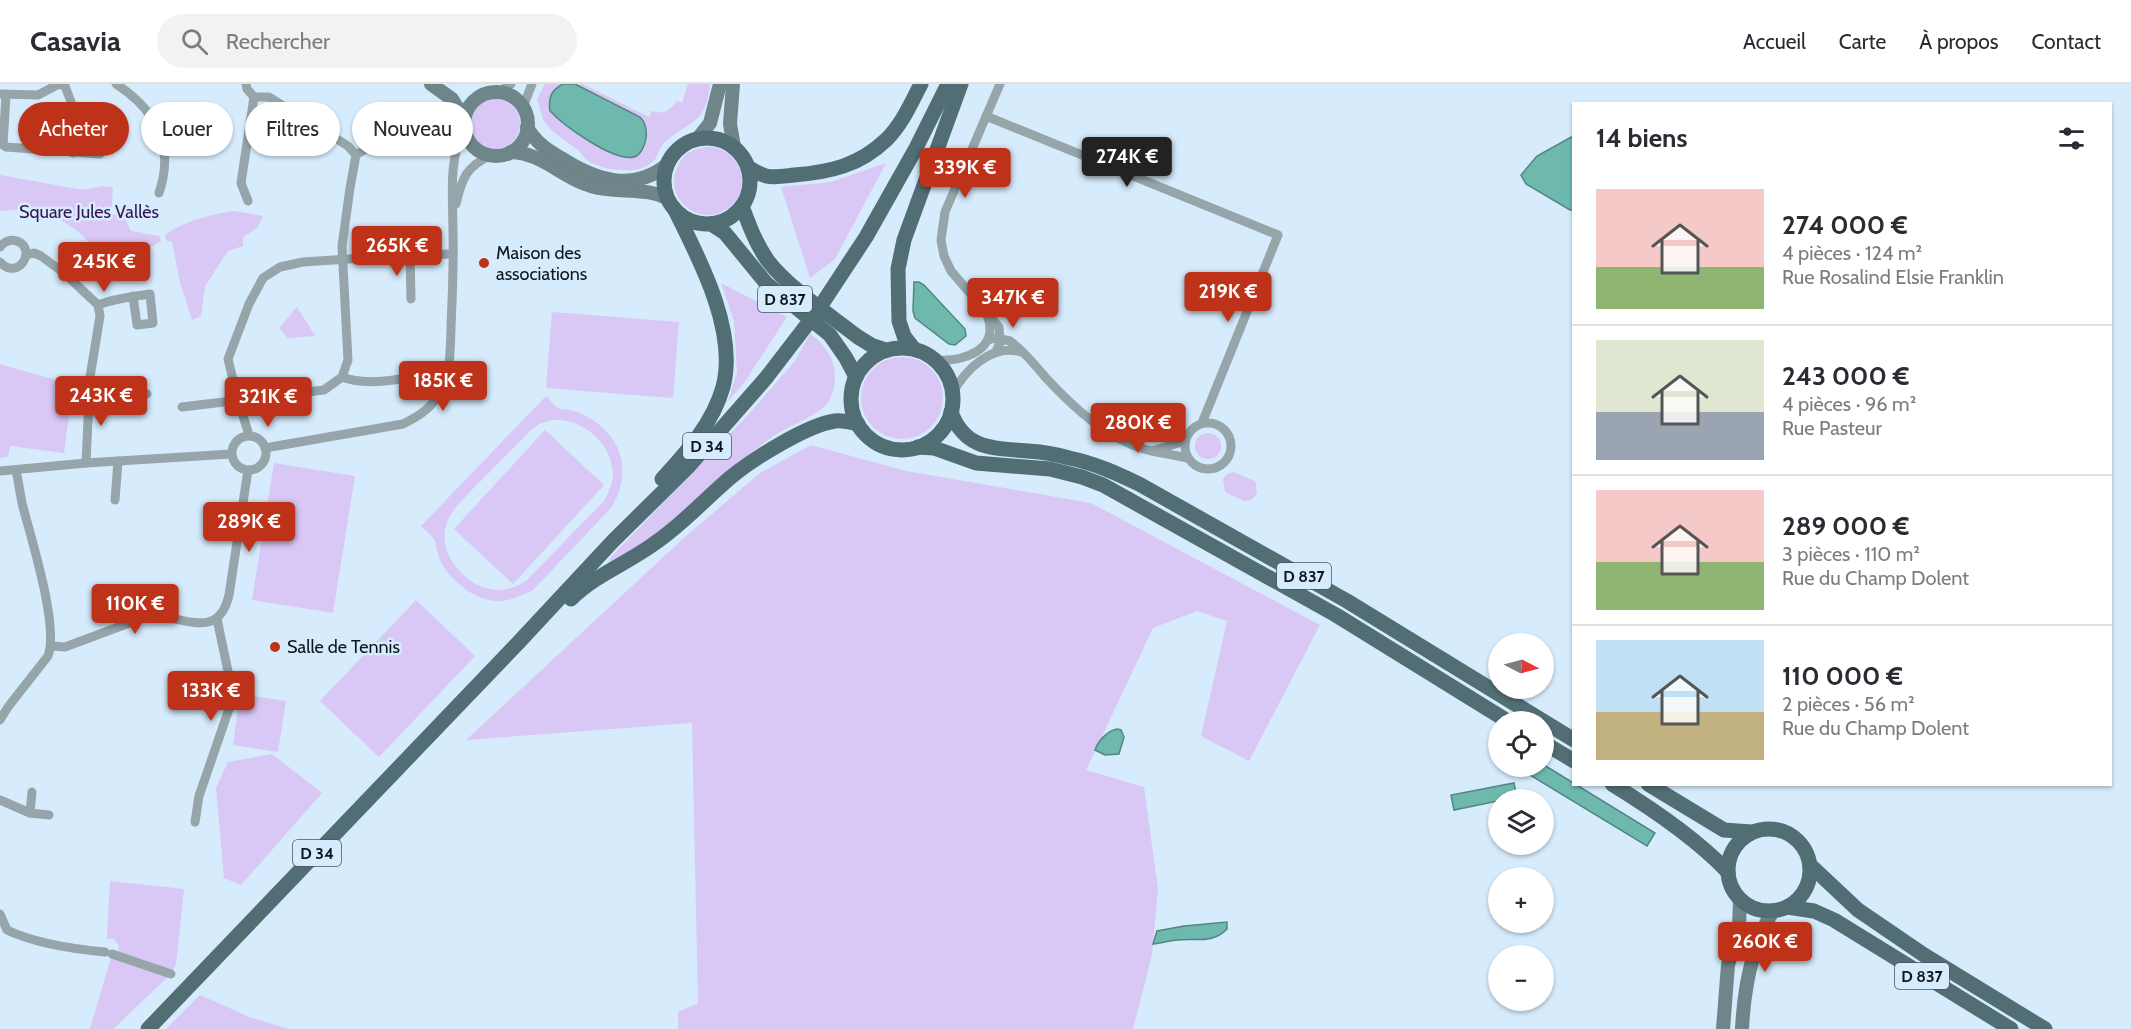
<!DOCTYPE html>
<html lang="fr">
<head>
<meta charset="utf-8">
<style>
  :root { --surface:#fff; --page:#f2f2f3; --text:#2b2b33; --muted:#7c7c81; --line:#e1e1e2; --accent:#bd3218 }
  body { margin:0; font-family:Cabin,sans-serif; background:var(--page); color:var(--text); height:100vh; display:flex; flex-direction:column; font-size:22px; white-space:nowrap }
  * { box-sizing:border-box; margin:0 }
  p { font-size:20px; color:var(--muted) }
  .icon { flex:none; width:33px; height:33px; fill:none; stroke:currentColor; stroke-width:2; stroke-linecap:round; stroke-linejoin:round }
  .map { position:relative; flex:1; overflow:hidden }
  .sheet { position:absolute; left:1572px; top:18px; width:540px; height:684px; display:flex; flex-direction:column; background:var(--surface); border-radius:0px; box-shadow:0 2px 4px #0004 }
  .sheet>* { flex:none }
  .top-card { position:absolute; left:18px; top:18px; width:570px; height:54px; display:flex; gap:12px }
  .needle { width:39px; rotate:96deg }
  .controls { position:absolute; left:1488px; top:549px; display:grid; gap:12px }
  .controls a { display:grid; place-items:center; width:66px; height:66px; border-radius:50%; background:var(--surface); box-shadow:0 2px 4px #0004; font-size:30px }
  .price { position:absolute; translate:-50% -51px; padding:0 14px; border-radius:6px; background:var(--accent); color:#fff; font-size:20px; line-height:39px; filter:drop-shadow(0 2px 3px #0008) }
  .price::after { content:''; position:absolute; left:50%; top:36px; width:18px; height:14px; margin-left:-9px; background:inherit; clip-path:polygon(0 0,100% 0,50% 100%) }
  .price.on { background:#222; color:#fff }
  ul { padding:0; list-style:none }
  li { display:flex; align-items:center; gap:18px; height:150px; padding:0 24px }
  li+li { border-top:2px solid var(--line) }
  li span { display:grid; place-items:center; flex:none; width:168px; height:120px; border-radius:0px; color:#555 }
  li>.icon { margin-inline-start:auto }
  span .icon { width:72px; height:72px; fill:#fffc; stroke-width:1 }
  li b { font-size:26px }
  h2 { display:flex; justify-content:space-between; align-items:center; height:72px; padding:0 24px; font-size:26px }
  .tag { padding:0 21px; border-radius:27px; background:var(--surface); box-shadow:0 2px 4px #0004; font-size:21px; line-height:54px }
  .tag.on { background:var(--accent); color:#fff }
  header { display:flex; align-items:center; gap:36px; box-sizing:border-box; height:84px; padding:0 30px; background:var(--surface); border-bottom:2px solid var(--line) }
  header strong { font-size:28px }
  nav { display:flex; gap:33px; margin-inline-start:auto; font-size:21px }
  .search { width:420px; height:54px; background:var(--page); display:flex; align-items:center; gap:15px; box-sizing:border-box; padding:0 21px; border-radius:33px; color:var(--muted); font-size:22px }
  .map>svg:first-child { display:block }
  .green { fill:#d9c7f5; fill-rule:evenodd }
  .water { fill:#6eb8ad; stroke:#518782; stroke-width:1.5 }
  .lines { fill:none; stroke-linecap:round; stroke-linejoin:round }
  .street { stroke:#95a5a9; stroke-width:9 }
  .secondary { stroke:#6e858a; stroke-width:14 }
  .primary { stroke:#516e74; stroke-width:15 }
  .poi-dot { fill:#bd3218; stroke:#d6ebfc; stroke-width:2 }
  .labels { text-anchor:middle; dominant-baseline:central; stroke-width:5; stroke-linejoin:round; paint-order:stroke }
  .shield { fill:#d6ebfc; stroke:#495660; stroke-width:1.5 }
  .shield-label { font-size:16px; font-weight:bold; fill:#0d161d }
  .park-label { font-size:18px; fill:#351653; stroke:#d6ebfc }
  .poi-label { font-size:18px; fill:#0d161d; stroke:#d6ebfc; text-anchor:start }
</style>
</head>
<body>
<header>
<strong>Casavia</strong>
<div class="search"><svg class="icon" aria-label="search" viewBox="0 0 24 24"><circle cx="10" cy="10" r="6"/><path d="M15 15l6 6"/></svg>Rechercher</div>
<nav><a>Accueil</a><a>Carte</a><a>À propos</a><a>Contact</a></nav>
</header>
<div class="map">
<svg width="2131" height="945" viewBox="0 0 2131 945">
  <rect width="100%" height="100%" fill="#d6ebfc"/>
  <g class="green">
    <path d="M 545,0 L 583,0 L 649,33 L 652,27 C 664,31 670,26 677,17 L 682,19 L 688,0 L 710,0 C 706,41 691,35 665,58 C 658,63 659,75 650,80 C 636,91 603,86 588,77 C 585,75 582,70 579,67 C 569,58 556,52 547,41 C 541,34 540,24 537,15 Z"/>
    <circle cx="495" cy="40" r="25"/>
    <circle cx="708" cy="97" r="34"/>
    <path d="M 886,79 L 835,175 L 810,194 L 781,103 L 831,98 Z"/>
    <path d="M 0,91 L 83,106 L 102,102 L 113,103 L 111,130 L 123,131 L 131,147 L 159,152 L 161,157 L 137,171 L 108,168 L 102,170 C 94,165 88,157 81,150 C 56,129 31,122 0,127 Z"/>
    <path d="M 234,127 L 263,132 L 257,144 L 243,153 L 243,162 L 228,167 L 205,202 L 201,232 L 192,236 L 180,198 L 172,158 L 166,156 L 165,151 C 186,136 209,131 234,127 Z"/>
    <path d="M 721,199 L 787,233 L 744,299 L 728,317 L 737,288 L 734,237 Z"/>
    <path d="M 297,223 L 315,252 L 288,254 L 279,244 Z"/>
    <path d="M 552,228 L 679,238 L 673,314 L 546,304 Z"/>
    <path d="M 810,250 C 833,265 842,291 829,317 C 821,331 785,343 772,353 C 752,368 733,382 714,399 C 681,429 651,460 609,478 L 611,473 L 748,331 L 794,278 Z"/>
    <circle cx="902" cy="314" r="41"/>
    <path d="M 0,280 L 73,301 L 64,369 L 10,362 L 8,373 L 0,374 Z"/>
    <path d="M 546,312 C 550,315 555,323 560,325 C 563,326 566,325 569,326 C 577,327 584,331 591,335 C 625,356 631,392 611,424 L 533,506 C 523,511 513,516 502,517 C 478,519 451,498 441,478 C 437,471 437,462 434,455 C 432,451 424,446 421,442 ZM 551,336 C 583,333 614,361 613,393 C 612,401 608,408 605,416 L 526,497 C 514,504 503,508 490,505 C 463,500 438,468 446,441 C 449,432 455,424 461,417 L 531,346 L 539,340 Z"/>
    <path d="M 545,346 L 604,401 L 513,500 L 454,445 Z"/>
    <circle cx="1208" cy="362" r="13"/>
    <path d="M 811,361 L 906,387 L 1091,419 L 1320,541 L 1249,677 L 1201,652 L 1227,537 L 1197,527 L 1153,544 L 1086,686 L 1144,703 L 1158,805 L 1152,871 L 1133,945 L 678,945 L 678,928 L 698,919 L 692,639 L 466,656 L 685,453 L 760,389 Z"/>
    <path d="M 274,379 L 355,392 L 333,529 L 252,516 Z"/>
    <path d="M 1233,388 L 1253,396 L 1256,399 L 1257,409 L 1251,416 L 1244,417 L 1225,408 L 1223,395 L 1227,390 Z"/>
    <path d="M 416,516 L 475,572 L 379,673 L 320,617 Z"/>
    <path d="M 240,610 L 286,617 L 278,668 L 233,661 Z"/>
    <path d="M 272,670 L 322,709 L 241,801 L 224,794 L 216,704 L 228,678 Z"/>
    <path d="M 110,797 L 184,805 L 176,880 L 171,890 L 113,945 L 90,945 L 112,870 L 118,866 L 119,862 L 114,855 L 107,855 Z"/>
    <path d="M 200,911 L 252,934 L 289,945 L 166,945 Z"/>
  </g>
  <g class="water">
    <path d="M 563,0 L 575,0 L 640,33 C 646,39 647,46 646,54 C 645,61 641,71 634,73 C 614,78 564,42 550,27 C 548,14 551,6 563,0 Z"/>
    <path d="M 1573,52 L 1573,126 L 1570,126 L 1526,100 L 1521,91 L 1537,72 Z"/>
    <path d="M 914,198 L 919,198 L 924,201 L 965,245 L 966,252 L 955,261 L 949,260 L 915,234 L 913,227 Z"/>
    <path d="M 1117,645 L 1121,646 L 1124,653 L 1119,670 L 1105,671 L 1095,666 C 1098,657 1107,647 1117,645 Z"/>
    <path d="M 1544,681 L 1655,749 L 1647,762 L 1517,683 Z"/>
    <path d="M 1514,699 L 1517,714 L 1498,716 L 1498,717 L 1454,726 L 1451,711 Z"/>
    <path d="M 1227,838 L 1227,845 C 1213,860 1196,854 1177,856 C 1169,857 1161,859 1153,860 L 1157,847 L 1184,842 Z"/>
  </g>
  <g class="lines">
    <g class="street">
      <path d="M 64,0 C 72,20 86,49 73,69"/>
      <path d="M 116,0 C 156,26 175,62 159,109"/>
      <path d="M 246,0 L 247,5 L 254,13"/>
      <path d="M 499,8 L 511,0"/>
      <path d="M 0,10 L 38,11 L 57,1 L 65,0"/>
      <path d="M 6,11 L 3,61 L 6,63 L 100,70"/>
      <path d="M 523,23 L 532,0"/>
      <path d="M 986,32 L 1278,151 L 1202,339"/>
      <path d="M 356,71 L 369,63 L 392,63"/>
      <path d="M 456,120 C 462,94 466,83 491,71"/>
      <path d="M 0,163 C 4,158 10,155 17,157 C 38,165 18,198 0,178"/>
      <path d="M 26,171 L 34,169 L 41,172 L 64,189 L 98,221 L 100,232 L 90,293 L 86,379"/>
      <path d="M 410,171 L 411,215"/>
      <path d="M 98,221 C 115,214 131,213 150,210 L 153,239 L 137,241 L 133,212"/>
      <path d="M 988,256 L 996,254 L 1010,257 C 1024,267 1035,281 1046,294 C 1074,324 1110,358 1152,367"/>
      <path d="M 995,269 L 1000,259 L 999,243 L 951,187 L 944,172 L 941,156 L 945,128 L 1000,0"/>
      <path d="M 935,276 C 963,278 1001,266 987,231"/>
      <path d="M 342,293 C 366,302 397,296 422,291"/>
      <path d="M 89,307 L 147,310"/>
      <path d="M 952,310 C 965,286 992,259 1021,268"/>
      <path d="M 182,323 L 324,306 L 342,293 L 348,276 L 342,162 L 350,104 L 356,71 L 348,62 L 269,13 L 254,13 L 241,99 L 248,117"/>
      <circle cx="1208" cy="362" r="23"/>
      <path d="M 249,351 L 238,316 L 228,275 L 249,220 L 263,194 L 280,183 L 303,178 L 410,171 L 453,170"/>
      <circle cx="249" cy="369" r="17"/>
      <path d="M 1185,357 L 1152,367 L 1188,374"/>
      <path d="M 265,364 L 403,340 C 417,333 429,326 438,312 C 451,292 450,268 451,245 C 452,213 454,181 453,149 C 453,114 448,76 464,45"/>
      <path d="M 0,387 L 86,379 L 231,370"/>
      <path d="M 115,416 L 118,377"/>
      <path d="M 52,562 L 65,563 L 148,532 C 181,530 218,559 229,511 L 248,386"/>
      <path d="M 0,636 L 8,623 L 48,572 C 59,543 32,457 23,423 C 20,411 19,399 16,387"/>
      <path d="M 0,716 L 30,729 L 49,731"/>
      <path d="M 30,729 L 32,708"/>
      <path d="M 195,738 L 199,712 L 229,625 L 229,592 L 217,535"/>
      <path d="M 0,830 L 7,846 C 36,860 73,865 105,868"/>
      <path d="M 112,870 L 171,890"/>
    </g>
    <g class="secondary">
      <path d="M 431,0 L 452,15 L 464,35"/>
      <path d="M 733,0 L 730,40 L 734,63"/>
      <circle cx="496" cy="40" r="32"/>
      <path d="M 527,43 C 535,58 547,66 561,74 C 595,96 633,109 668,80"/>
      <path d="M 698,54 L 710,39 L 720,0"/>
      <path d="M 511,68 C 543,69 562,94 591,102 C 616,110 645,102 668,115"/>
      <path d="M 1723,945 L 1728,881 L 1739,845 L 1740,815"/>
      <path d="M 1742,945 C 1744,905 1751,862 1773,827"/>
    </g>
    <g class="primary">
      <circle cx="707" cy="97" r="43"/>
      <path d="M 749,84 C 754,87 760,90 766,92 C 775,94 785,92 794,91 C 830,88 859,82 887,55 C 902,40 911,19 921,0"/>
      <path d="M 742,122 C 749,141 756,160 768,177 C 789,204 830,231 858,253 L 871,261 L 886,266"/>
      <path d="M 711,140 L 725,149 L 766,199 L 830,251 L 846,274 L 856,293"/>
      <circle cx="902" cy="315" r="51"/>
      <path d="M 914,265 L 904,252 L 899,237 L 898,185 L 904,156 L 961,0"/>
      <path d="M 951,328 C 965,366 993,364 1028,367 C 1042,368 1056,370 1069,374 C 1094,379 1116,389 1139,400 L 1347,517 L 1574,656"/>
      <path d="M 918,363 L 934,364 L 976,379 L 1050,385 L 1082,393 L 1103,401 L 1336,531 L 1509,638"/>
      <path d="M 662,395 C 687,368 713,339 723,303 C 738,247 699,174 674,124"/>
      <path d="M 571,515 C 595,491 628,479 655,459 C 683,440 705,415 731,393 C 753,375 807,341 835,337 C 843,336 850,338 858,340"/>
      <path d="M 1544,659 L 1574,677"/>
      <path d="M 1612,700 C 1651,724 1697,755 1728,788"/>
      <path d="M 1648,700 L 1724,746 L 1751,748"/>
      <circle cx="1769" cy="786" r="41"/>
      <path d="M 1810,781 L 1858,826 L 1924,871 L 2045,945"/>
      <path d="M 1787,823 L 1814,827 L 1834,836 L 2011,945"/>
      <path d="M 148,945 L 518,559 L 613,457 L 688,383 L 766,294 L 816,229 L 866,153 L 915,66 L 948,0"/>
    </g>
  </g>
  <g class="poi-dot">
    <circle cx="484" cy="179" r="6"/>
    <circle cx="275" cy="563" r="6"/>
  </g>
  <g class="labels">
    <g class="shield">
      <rect x="758" y="202" width="54" height="26" rx="4.5"/>
      <rect x="683" y="349" width="48" height="26" rx="4.5"/>
      <rect x="1277" y="479" width="54" height="26" rx="4.5"/>
      <rect x="293" y="756" width="48" height="26" rx="4.5"/>
      <rect x="1895" y="879" width="54" height="26" rx="4.5"/>
    </g>
    <g class="shield-label">
      <text x="785" y="215">D 837</text>
      <text x="707" y="362">D 34</text>
      <text x="1304" y="492">D 837</text>
      <text x="317" y="769">D 34</text>
      <text x="1922" y="892">D 837</text>
    </g>
    <g class="park-label">
      <text x="89" y="128">Square Jules Vallès</text>
    </g>
    <g class="poi-label">
      <text x="496" y="169">Maison des<tspan x="496" dy="21">associations</tspan></text>
      <text x="287" y="563">Salle de Tennis</text>
    </g>
  </g>
</svg>
<div class="controls">
<a><svg class="needle" viewBox="-14 -14 28 28"><path d="M0-13l5 13h-10z" fill="#e53935"/><path d="M0 13l5-13h-10z" fill="#7c7c81"/></svg></a>
<a><svg class="icon" aria-label="locate" viewBox="0 0 24 24"><circle cx="12" cy="12" r="6"/><path d="M12 2v4M12 18v4M2 12h4M18 12h4"/></svg></a>
<a><svg class="icon" aria-label="layers" viewBox="0 0 24 24"><path d="M12 4l9 5-9 5-9-5zM3 14l9 5 9-5"/></svg></a>
<a>+</a>
<a>−</a>
</div>
<b class="price on" style="left:1127px;top:104px">274K €</b>
<b class="price" style="left:965px;top:115px">339K €</b>
<b class="price" style="left:397px;top:193px">265K €</b>
<b class="price" style="left:104px;top:209px">245K €</b>
<b class="price" style="left:1228px;top:239px">219K €</b>
<b class="price" style="left:1013px;top:245px">347K €</b>
<b class="price" style="left:443px;top:328px">185K €</b>
<b class="price" style="left:101px;top:343px">243K €</b>
<b class="price" style="left:268px;top:344px">321K €</b>
<b class="price" style="left:1138px;top:370px">280K €</b>
<b class="price" style="left:249px;top:469px">289K €</b>
<b class="price" style="left:135px;top:551px">110K €</b>
<b class="price" style="left:211px;top:638px">133K €</b>
<b class="price" style="left:1765px;top:889px">260K €</b>
<div class="top-card">
<a class="tag on">Acheter</a>
<a class="tag">Louer</a>
<a class="tag">Filtres</a>
<a class="tag">Nouveau</a>
</div>
<section class="sheet">
<h2>14 biens<svg class="icon" aria-label="filters" viewBox="0 0 24 24"><path d="M4 7h16M4 17h16"/><circle cx="9" cy="7" r="2"/><circle cx="15" cy="17" r="2"/></svg></h2>
<ul>
<li><span style="background:linear-gradient(#f6c9c9 65%,#8fb573 0)"><svg class="icon" aria-label="home" viewBox="0 0 24 24"><path d="M3 11l9-7 9 7M6 9v11h12V9"/></svg></span><div><b>274 000 €</b><p>4 pièces · 124 m²</p><p>Rue Rosalind Elsie Franklin</p></div></li>
<li><span style="background:linear-gradient(#dfe7d0 60%,#9aa5b1 0)"><svg class="icon" aria-label="home" viewBox="0 0 24 24"><path d="M3 11l9-7 9 7M6 9v11h12V9"/></svg></span><div><b>243 000 €</b><p>4 pièces · 96 m²</p><p>Rue Pasteur</p></div></li>
<li><span style="background:linear-gradient(#f6c9c9 60%,#8fb573 0)"><svg class="icon" aria-label="home" viewBox="0 0 24 24"><path d="M3 11l9-7 9 7M6 9v11h12V9"/></svg></span><div><b>289 000 €</b><p>3 pièces · 110 m²</p><p>Rue du Champ Dolent</p></div></li>
<li><span style="background:linear-gradient(#bfe0f5 60%,#c2b280 0)"><svg class="icon" aria-label="home" viewBox="0 0 24 24"><path d="M3 11l9-7 9 7M6 9v11h12V9"/></svg></span><div><b>110 000 €</b><p>2 pièces · 56 m²</p><p>Rue du Champ Dolent</p></div></li>
</ul>
</section>
</div>
</body>
</html>
